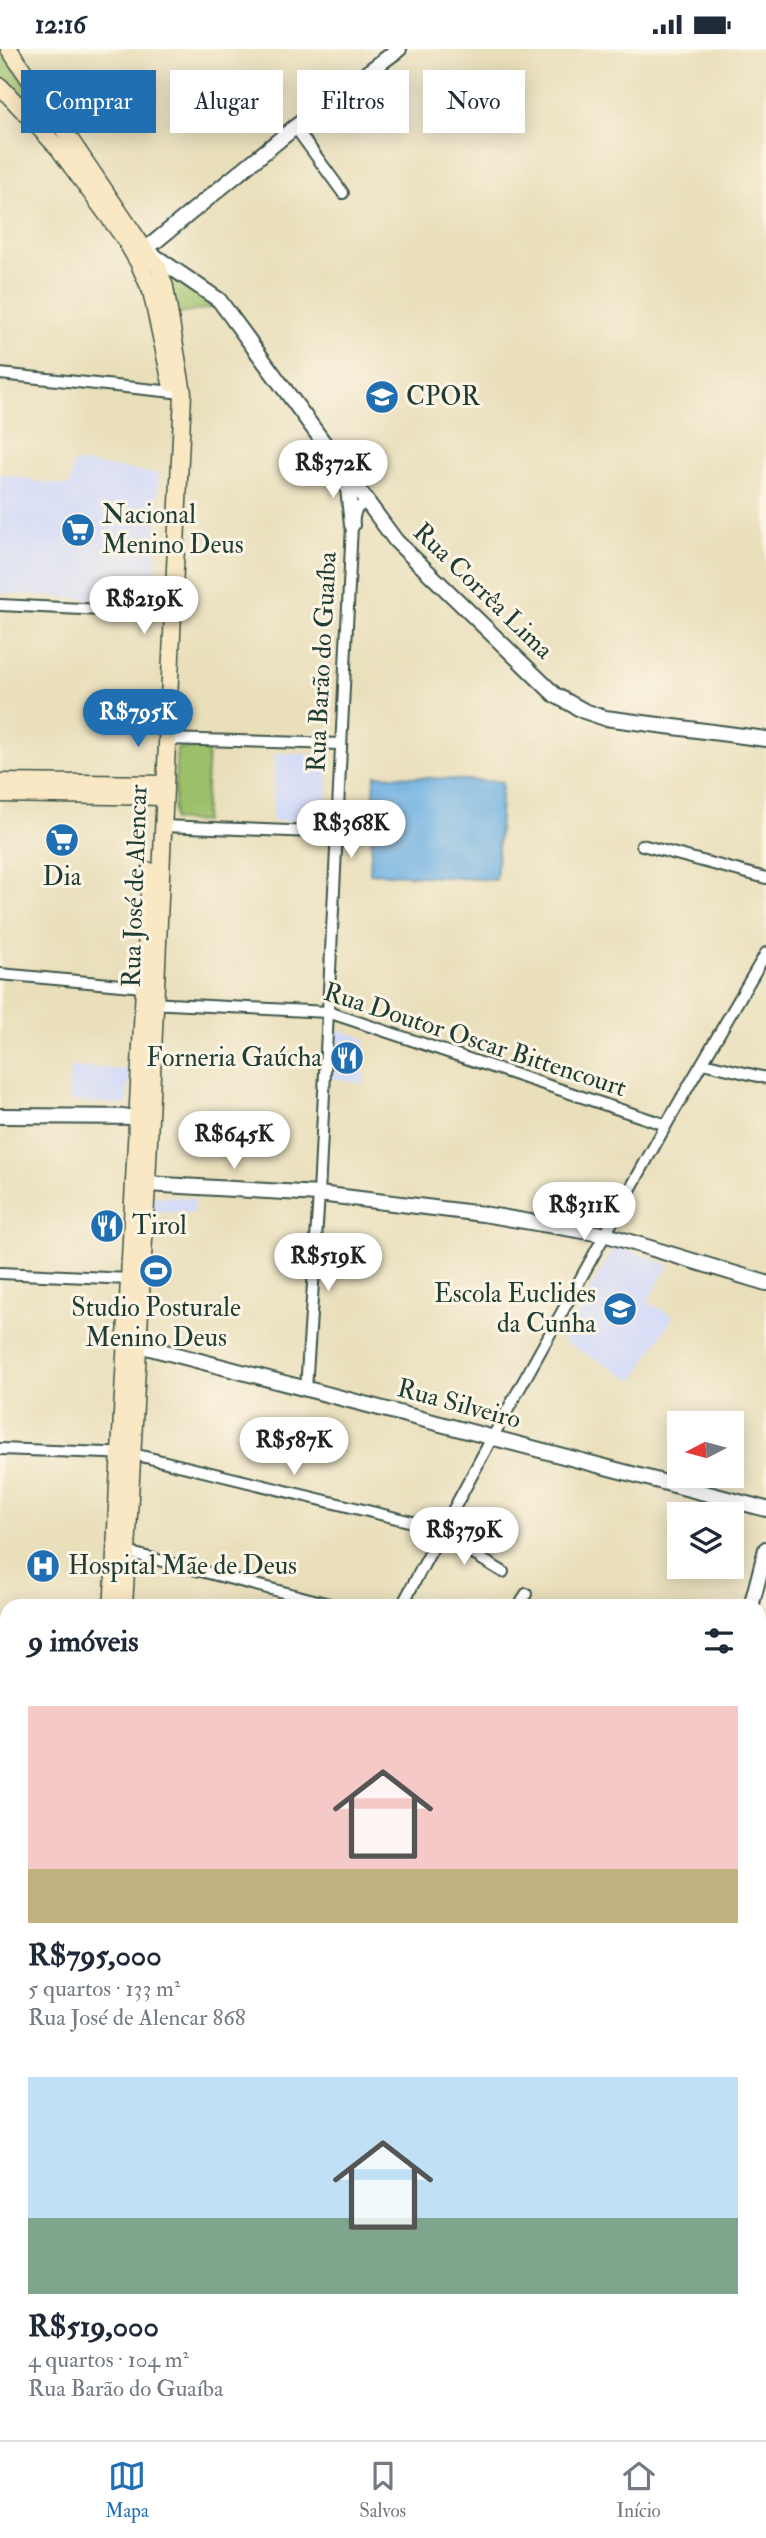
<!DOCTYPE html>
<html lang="pt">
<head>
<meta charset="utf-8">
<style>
  :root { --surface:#fff; --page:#f2f2f3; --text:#1f2937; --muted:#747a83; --line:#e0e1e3; --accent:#1f6fb2 }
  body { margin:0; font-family:"IM FELL Double Pica",serif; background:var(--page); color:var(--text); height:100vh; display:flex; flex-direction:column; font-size:26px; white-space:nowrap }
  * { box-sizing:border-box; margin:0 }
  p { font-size:23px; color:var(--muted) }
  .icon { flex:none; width:38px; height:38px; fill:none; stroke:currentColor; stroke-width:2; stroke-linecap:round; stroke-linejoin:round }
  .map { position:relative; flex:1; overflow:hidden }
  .details { position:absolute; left:0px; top:1550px; width:766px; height:842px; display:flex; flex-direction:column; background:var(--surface); border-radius:21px 21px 0 0; box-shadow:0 4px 18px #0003 }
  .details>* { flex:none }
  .hud { position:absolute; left:21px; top:21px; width:724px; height:63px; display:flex; gap:14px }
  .needle { width:46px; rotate:264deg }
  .fabs { position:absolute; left:667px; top:1362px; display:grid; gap:14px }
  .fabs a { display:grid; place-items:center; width:77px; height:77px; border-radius:0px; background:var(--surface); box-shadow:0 4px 18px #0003; font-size:35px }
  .price { position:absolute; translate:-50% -60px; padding:0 16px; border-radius:24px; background:#fff; color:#222; font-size:23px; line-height:46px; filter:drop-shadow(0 2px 4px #0008) }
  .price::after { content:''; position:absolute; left:50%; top:42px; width:21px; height:16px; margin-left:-10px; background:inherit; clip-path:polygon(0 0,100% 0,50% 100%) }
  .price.on { background:var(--accent); color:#fff }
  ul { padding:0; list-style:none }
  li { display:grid; align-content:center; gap:14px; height:371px; padding:0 28px }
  li span { display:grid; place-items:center; height:217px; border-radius:0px; color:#555 }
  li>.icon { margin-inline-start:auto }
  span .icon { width:126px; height:126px; fill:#fffc; stroke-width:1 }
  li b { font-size:30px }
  h2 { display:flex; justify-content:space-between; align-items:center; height:84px; padding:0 28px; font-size:30px }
  .pill { padding:0 24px; border-radius:0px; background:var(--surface); box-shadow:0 4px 18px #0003; font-size:24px; line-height:63px }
  .pill.on { background:var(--accent); color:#fff }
  .status { display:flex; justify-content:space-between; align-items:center; height:49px; padding:0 35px; background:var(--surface); direction:ltr }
  .status svg { height:19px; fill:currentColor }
  .dock { display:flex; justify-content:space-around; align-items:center; height:98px; border-top:2px solid var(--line); background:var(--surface); font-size:19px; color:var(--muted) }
  .dock a { display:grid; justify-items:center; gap:4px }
  .dock .on { color:var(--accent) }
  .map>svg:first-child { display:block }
  .built { fill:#d1d9f9 }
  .green { fill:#9cc06a; stroke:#5e7e4f; stroke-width:2 }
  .water { fill:#6eb0e2; stroke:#46768b; stroke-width:2 }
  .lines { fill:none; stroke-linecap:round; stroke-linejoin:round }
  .canal { stroke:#6eb0e2; stroke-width:10 }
  .minor-casing { stroke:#3d5548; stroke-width:14 }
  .tertiary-casing { stroke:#3d5548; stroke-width:18 }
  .secondary-casing { stroke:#3d5548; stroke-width:19 }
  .minor { stroke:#fff; stroke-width:10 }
  .tertiary { stroke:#fff; stroke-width:14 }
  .secondary { stroke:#fae7c3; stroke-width:16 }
  .labels { text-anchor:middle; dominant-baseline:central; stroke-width:6; stroke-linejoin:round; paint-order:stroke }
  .poi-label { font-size:26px; fill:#1f3d34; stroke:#fcf5e5; text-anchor:start }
  .street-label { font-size:26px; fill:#1f3d34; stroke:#fcf5e5 }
</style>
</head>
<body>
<div class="status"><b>12:16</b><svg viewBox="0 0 49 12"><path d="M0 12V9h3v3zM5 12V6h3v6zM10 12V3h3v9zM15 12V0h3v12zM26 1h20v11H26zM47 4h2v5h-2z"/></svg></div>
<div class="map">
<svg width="766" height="2391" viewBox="0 0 766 2391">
  <rect width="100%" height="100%" fill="#fcf5e5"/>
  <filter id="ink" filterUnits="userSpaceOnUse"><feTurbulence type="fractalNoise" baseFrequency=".0143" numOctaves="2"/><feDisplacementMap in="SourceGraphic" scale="14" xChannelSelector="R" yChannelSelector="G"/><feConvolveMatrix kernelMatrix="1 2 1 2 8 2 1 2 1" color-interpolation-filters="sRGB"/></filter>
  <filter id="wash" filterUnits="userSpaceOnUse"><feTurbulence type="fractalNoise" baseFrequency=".00686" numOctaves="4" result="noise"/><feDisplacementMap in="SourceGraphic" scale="28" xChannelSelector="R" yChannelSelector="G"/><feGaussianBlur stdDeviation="1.57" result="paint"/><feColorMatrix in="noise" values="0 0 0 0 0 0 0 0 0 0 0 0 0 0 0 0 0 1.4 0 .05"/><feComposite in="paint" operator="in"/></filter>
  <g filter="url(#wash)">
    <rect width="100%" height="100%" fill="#e9dfbb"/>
    <g class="built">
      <path d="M 73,413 L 159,425 L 154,554 L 0,544 L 0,424 L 40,433 L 70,437 Z"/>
      <path d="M 275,704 L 329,706 L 326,774 L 272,772 Z"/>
      <path d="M 331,978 L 365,990 L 364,1035 L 329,1028 Z"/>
      <path d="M 70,1018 L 129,1021 L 127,1056 L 68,1052 Z"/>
      <path d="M 153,1147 L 194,1149 L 193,1164 L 152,1162 Z"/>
      <path d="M 615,1196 L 669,1216 L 647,1253 L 673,1267 L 635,1331 L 562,1292 Z"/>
    </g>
    <g class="green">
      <path d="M 0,0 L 2,0 L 48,70 L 0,31 Z"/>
      <path d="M 163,215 L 214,258 L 175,266 Z"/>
      <path d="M 177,699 L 208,700 L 204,773 L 173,771 Z"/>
      <rect x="0" y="1783" width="7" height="459"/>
      <path d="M 760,1912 L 766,1972 L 766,2391 L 183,2391 L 175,2385 L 760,2385 Z"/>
    </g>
    <g class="water">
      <path d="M 375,726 L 502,733 L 496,831 L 370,824 Z"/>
      <path d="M 0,2242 L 7,2242 L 7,2385 L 196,2385 L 218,2391 L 0,2391 Z"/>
    </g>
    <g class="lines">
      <path class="canal" d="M 0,1942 L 7,1946"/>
    </g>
  </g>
  <g filter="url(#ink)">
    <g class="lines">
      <g class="minor-casing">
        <g id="minor">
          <path d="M 295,78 L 343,144"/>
          <path d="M 0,325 L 183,344"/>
          <path d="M 0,556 L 164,564"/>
          <path d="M 158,668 L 166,690 L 341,695"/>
          <path d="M 163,777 L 337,784"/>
          <path d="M 642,796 L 766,829"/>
          <path d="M 0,925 L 143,938"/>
          <path d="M 149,954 L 328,963 L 666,1076"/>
          <path d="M 703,1014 L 766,1029"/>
          <path d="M 0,1224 L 129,1230"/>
          <path d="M 306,1340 L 319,1145 L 352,476 L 356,460 L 366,453"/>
          <path d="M 0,1400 L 133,1405 L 425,1476 L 503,1523"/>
          <path d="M 127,1503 L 341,1558"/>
          <path d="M 401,1558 L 492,1389 L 666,1076 L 766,904"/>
          <path d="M 519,1558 L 526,1545"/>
        </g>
      </g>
      <g class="tertiary-casing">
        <g id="tertiary">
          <path d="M 145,201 L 295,78 L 399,0"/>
          <path d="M 150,204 L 219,251 L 396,492 L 555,646 L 584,662 L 605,669 L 766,690"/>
          <path d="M 347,431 L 352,476"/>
          <path d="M 0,1067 L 149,1068"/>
          <path d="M 147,1135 L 319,1145 L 483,1165 L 607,1186 L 766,1234"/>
          <path d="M 127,1293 L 766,1460"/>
          <path d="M 751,1558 L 766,1500"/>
        </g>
      </g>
      <g class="secondary-casing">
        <g id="secondary">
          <path d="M 9,0 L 145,201 L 158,218 L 165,238 L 183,344 L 147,1135 L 124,1558"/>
          <path d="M 0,37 L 58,99 L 124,189 L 138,213 L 151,242 L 171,334"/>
          <path d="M 0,733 L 164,735"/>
          <path d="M 0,745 L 164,748"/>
          <path d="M 112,1558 C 116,1506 116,1455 120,1404 L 150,822"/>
          <path d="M 0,1653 L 7,1655"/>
          <path d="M 0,1706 L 7,1698"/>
          <path d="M 0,1732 L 7,1732"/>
          <path d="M 0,1745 L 7,1754"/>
          <path d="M 0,1766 L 7,1767"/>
          <path d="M 760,1803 L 766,1805"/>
          <path d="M 760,1833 L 766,1836"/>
          <path d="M 0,2164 L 7,2167"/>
          <path d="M 0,2182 L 7,2185"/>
          <path d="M 368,2385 L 376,2391"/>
          <path d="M 401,2385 L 409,2391"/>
        </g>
      </g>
      <use href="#minor" class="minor"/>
      <use href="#tertiary" class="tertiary"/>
      <use href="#secondary" class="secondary"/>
    </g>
  </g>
  <defs>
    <g id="school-disc" transform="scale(1.75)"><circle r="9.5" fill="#1f6fb2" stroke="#fcf5e5"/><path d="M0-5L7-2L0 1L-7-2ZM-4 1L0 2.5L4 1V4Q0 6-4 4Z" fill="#fff"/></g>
    <g id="supermarket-disc" transform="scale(1.75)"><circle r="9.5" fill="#1f6fb2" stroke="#fcf5e5"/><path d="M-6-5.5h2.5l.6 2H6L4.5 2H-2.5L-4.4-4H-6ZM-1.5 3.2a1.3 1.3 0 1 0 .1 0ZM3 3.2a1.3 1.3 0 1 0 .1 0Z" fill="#fff"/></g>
    <g id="restaurant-disc" transform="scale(1.75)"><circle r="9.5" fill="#1f6fb2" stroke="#fcf5e5"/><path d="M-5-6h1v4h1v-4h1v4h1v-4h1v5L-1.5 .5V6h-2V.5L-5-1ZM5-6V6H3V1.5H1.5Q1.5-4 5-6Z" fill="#fff"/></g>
    <g id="stadium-disc" transform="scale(1.75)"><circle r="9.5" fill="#1f6fb2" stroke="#fcf5e5"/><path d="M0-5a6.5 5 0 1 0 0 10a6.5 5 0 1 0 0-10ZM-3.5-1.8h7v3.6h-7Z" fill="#fff"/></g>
    <g id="hospital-disc" transform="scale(1.75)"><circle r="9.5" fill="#1f6fb2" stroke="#fcf5e5"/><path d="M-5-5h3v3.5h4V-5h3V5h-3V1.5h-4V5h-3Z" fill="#fff"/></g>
  </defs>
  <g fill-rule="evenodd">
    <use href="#school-disc" x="382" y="348"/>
    <use href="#supermarket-disc" x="78" y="481"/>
    <use href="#supermarket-disc" x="62" y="791"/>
    <use href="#restaurant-disc" x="347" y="1009"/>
    <use href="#restaurant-disc" x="107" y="1177"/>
    <use href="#stadium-disc" x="156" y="1222"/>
    <use href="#school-disc" x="620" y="1260"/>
    <use href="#hospital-disc" x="43" y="1517"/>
  </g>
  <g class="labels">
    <g class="poi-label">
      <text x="406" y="348">CPOR</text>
      <text x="102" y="466">Nacional<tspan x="102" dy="30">Menino Deus</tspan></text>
      <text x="62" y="828" text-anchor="middle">Dia</text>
      <text x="322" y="1009" text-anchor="end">Forneria Gaúcha</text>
      <text x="132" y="1177">Tirol</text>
      <text x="596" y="1245" text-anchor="end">Escola Euclides<tspan x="596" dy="30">da Cunha</tspan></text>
      <text x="156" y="1259" text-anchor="middle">Studio Posturale<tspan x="156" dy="30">Menino Deus</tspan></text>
      <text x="68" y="1517">Hospital Mãe de Deus</text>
    </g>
    <g class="street-label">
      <text transform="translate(483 542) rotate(44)">Rua Corrêa Lima</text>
      <text transform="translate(322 613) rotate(-87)">Rua Barão do Guaíba</text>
      <text transform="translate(135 837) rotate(-88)">Rua José de Alencar</text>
      <text transform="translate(475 991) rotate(18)">Rua Doutor Oscar Bittencourt</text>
      <text transform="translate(459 1355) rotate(15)">Rua Silveiro</text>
    </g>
  </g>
</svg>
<div class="fabs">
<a><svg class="needle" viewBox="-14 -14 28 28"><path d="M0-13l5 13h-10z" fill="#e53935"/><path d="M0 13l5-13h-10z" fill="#747a83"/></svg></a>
<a><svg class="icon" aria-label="layers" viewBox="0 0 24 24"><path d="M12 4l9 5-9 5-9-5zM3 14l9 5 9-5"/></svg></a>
</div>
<b class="price" style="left:333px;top:451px">R$372K</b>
<b class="price" style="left:144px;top:587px">R$219K</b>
<b class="price on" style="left:138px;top:700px">R$795K</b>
<b class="price" style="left:351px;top:811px">R$368K</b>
<b class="price" style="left:234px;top:1122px">R$645K</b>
<b class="price" style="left:584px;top:1193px">R$311K</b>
<b class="price" style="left:328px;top:1244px">R$519K</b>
<b class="price" style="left:294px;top:1428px">R$587K</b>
<b class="price" style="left:464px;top:1518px">R$379K</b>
<div class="hud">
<a class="pill on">Comprar</a>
<a class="pill">Alugar</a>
<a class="pill">Filtros</a>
<a class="pill">Novo</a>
</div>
<section class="details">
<h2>9 imóveis<svg class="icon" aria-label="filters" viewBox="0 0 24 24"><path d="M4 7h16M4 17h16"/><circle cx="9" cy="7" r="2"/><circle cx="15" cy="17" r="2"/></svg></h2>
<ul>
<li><span style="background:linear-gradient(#f6c9c9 75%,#c2b280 0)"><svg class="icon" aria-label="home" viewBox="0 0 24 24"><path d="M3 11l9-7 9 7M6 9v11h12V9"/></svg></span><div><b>R$795,000</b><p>5 quartos · 133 m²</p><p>Rua José de Alencar 868</p></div></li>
<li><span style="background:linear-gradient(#bfe0f5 65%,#7fa58c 0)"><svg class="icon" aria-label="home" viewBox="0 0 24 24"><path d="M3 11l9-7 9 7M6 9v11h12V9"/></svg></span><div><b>R$519,000</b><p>4 quartos · 104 m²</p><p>Rua Barão do Guaíba</p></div></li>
</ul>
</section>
</div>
<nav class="dock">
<a class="on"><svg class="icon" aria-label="map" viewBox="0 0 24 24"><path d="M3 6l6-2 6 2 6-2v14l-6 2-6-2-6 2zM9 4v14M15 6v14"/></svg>Mapa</a>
<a><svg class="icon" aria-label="saved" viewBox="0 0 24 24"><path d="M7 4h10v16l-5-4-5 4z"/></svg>Salvos</a>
<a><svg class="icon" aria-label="home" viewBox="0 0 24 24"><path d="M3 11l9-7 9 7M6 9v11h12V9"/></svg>Início</a>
</nav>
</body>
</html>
